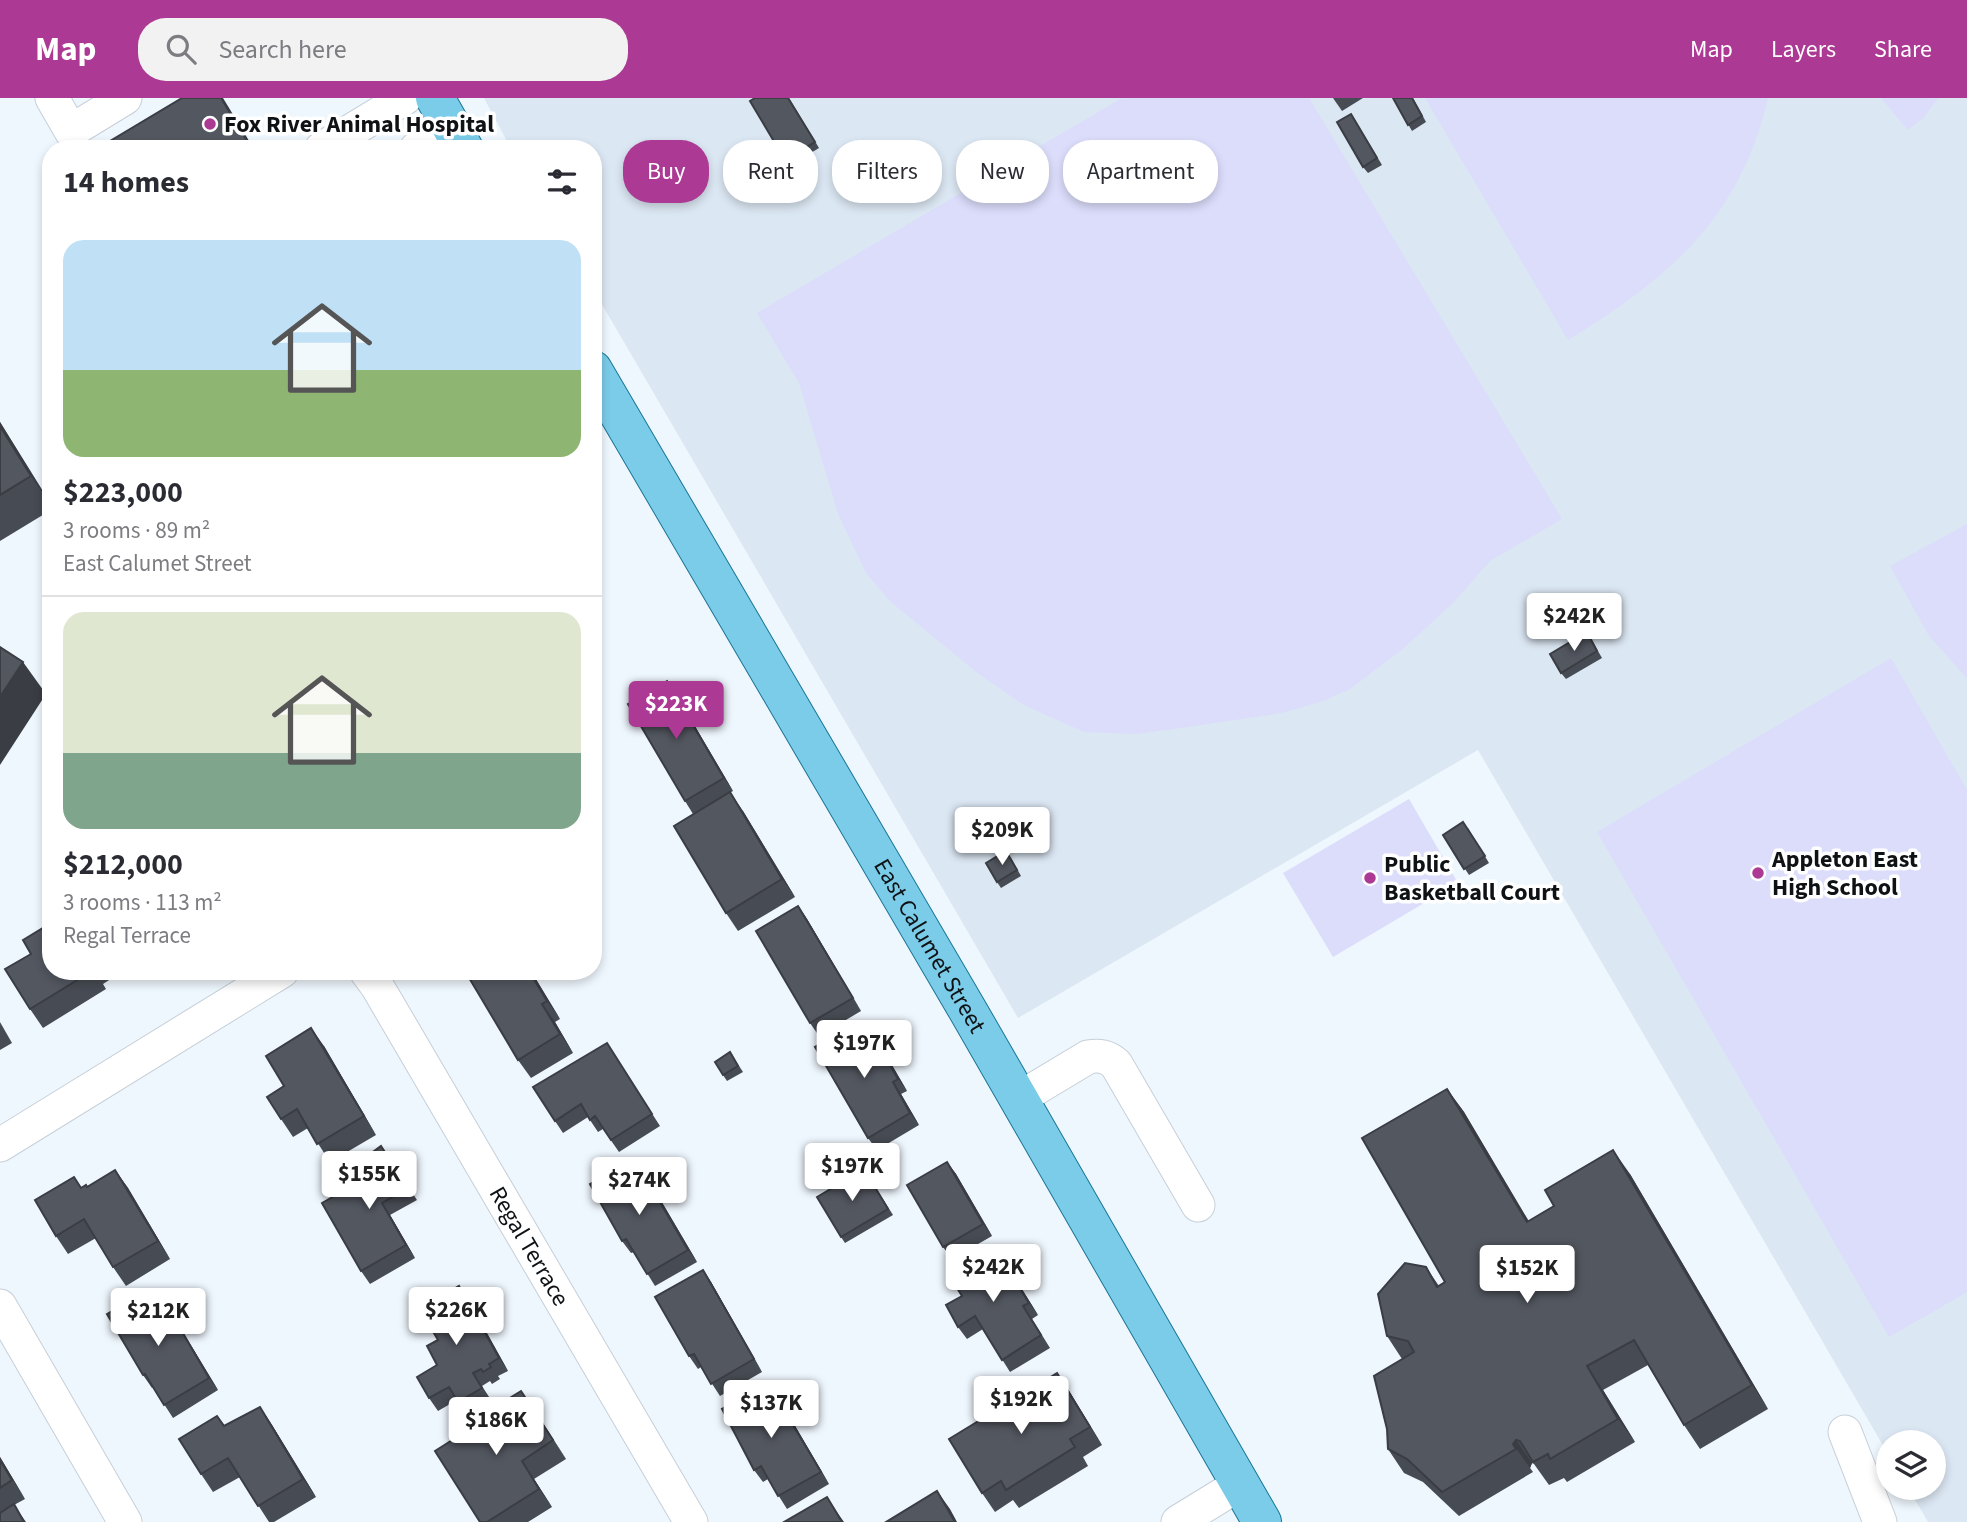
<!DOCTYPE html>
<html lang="en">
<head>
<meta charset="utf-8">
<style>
  :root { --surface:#fff; --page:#f2f2f3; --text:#2b2b33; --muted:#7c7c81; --line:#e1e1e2; --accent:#ac3993 }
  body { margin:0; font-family:"Source Sans 3",sans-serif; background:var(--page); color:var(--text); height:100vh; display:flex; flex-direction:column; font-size:26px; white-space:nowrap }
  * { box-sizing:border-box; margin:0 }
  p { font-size:23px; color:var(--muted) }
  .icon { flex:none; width:38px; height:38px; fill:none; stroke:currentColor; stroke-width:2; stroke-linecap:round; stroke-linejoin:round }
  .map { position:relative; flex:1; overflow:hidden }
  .panel { position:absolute; left:42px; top:42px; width:560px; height:840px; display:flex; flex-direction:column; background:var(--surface); border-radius:28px; box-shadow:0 4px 10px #0003 }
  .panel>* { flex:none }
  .top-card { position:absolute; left:623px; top:42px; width:665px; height:63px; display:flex; gap:14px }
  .controls { position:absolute; left:1876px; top:1332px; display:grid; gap:14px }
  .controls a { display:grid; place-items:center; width:70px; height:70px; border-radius:50%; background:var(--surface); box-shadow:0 4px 10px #0003; font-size:35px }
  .price { position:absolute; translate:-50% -60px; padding:0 16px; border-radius:7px; background:#fff; color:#222; font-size:23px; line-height:46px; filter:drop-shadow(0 2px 4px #0008) }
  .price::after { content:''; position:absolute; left:50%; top:42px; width:21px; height:16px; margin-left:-10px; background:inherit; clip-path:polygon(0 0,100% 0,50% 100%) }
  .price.current { background:var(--accent); color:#fff }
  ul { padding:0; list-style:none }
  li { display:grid; align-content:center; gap:14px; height:371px; padding:0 21px }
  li+li { border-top:2px solid var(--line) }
  li span { display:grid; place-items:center; height:217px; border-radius:21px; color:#555 }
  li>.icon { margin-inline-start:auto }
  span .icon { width:126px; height:126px; fill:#fffc; stroke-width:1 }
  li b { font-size:30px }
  h2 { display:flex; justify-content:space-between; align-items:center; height:84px; padding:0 21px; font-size:30px }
  .pill { padding:0 24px; border-radius:28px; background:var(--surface); box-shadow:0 4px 10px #0003; font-size:24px; line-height:63px }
  .pill.current { background:var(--accent); color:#fff }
  header { display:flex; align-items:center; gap:42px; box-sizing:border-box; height:98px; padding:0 35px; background:var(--accent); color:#fff }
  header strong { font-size:33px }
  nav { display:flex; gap:38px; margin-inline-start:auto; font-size:24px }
  .search { width:490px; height:63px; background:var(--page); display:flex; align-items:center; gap:18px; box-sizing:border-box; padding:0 24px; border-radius:28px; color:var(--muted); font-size:26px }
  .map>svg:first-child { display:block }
  .built { fill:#dbe7f3 }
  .green { fill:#dcddfb }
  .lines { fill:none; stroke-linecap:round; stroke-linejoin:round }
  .minor-casing { stroke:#c6cfd8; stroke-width:35 }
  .major-casing { stroke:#1b7596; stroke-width:40 }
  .minor { stroke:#fff; stroke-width:33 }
  .major { stroke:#7acce9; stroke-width:38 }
  .wall { fill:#474b53 }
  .shaded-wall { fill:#3a3d43 }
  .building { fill:#535760; stroke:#3a3d43; stroke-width:2 }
  .poi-dot { fill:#ac3993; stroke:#fff; stroke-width:2.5 }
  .labels { text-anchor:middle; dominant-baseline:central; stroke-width:7; stroke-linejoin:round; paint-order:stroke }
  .poi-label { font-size:24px; font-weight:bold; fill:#0f1215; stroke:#fff; text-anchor:start }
  .street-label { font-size:24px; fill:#0f1215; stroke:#fff }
</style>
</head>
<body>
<header>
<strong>Map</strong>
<div class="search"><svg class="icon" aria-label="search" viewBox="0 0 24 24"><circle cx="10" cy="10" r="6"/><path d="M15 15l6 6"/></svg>Search here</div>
<nav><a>Map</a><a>Layers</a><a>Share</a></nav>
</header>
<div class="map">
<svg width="1967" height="1424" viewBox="0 0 1967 1424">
  <rect width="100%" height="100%" fill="#eff7fe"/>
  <path class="built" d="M 484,0 L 1967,0 L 1967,1424 L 1928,1424 L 1908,1390 L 1934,1390 L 1934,1344 L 1888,1344 L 1888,1356 L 1478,652 L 1018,920 L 593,191 L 593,51 L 511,51 Z"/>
  <g class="green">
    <path d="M 1122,0 L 1309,0 L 1562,421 L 1490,463 L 1452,506 L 1404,550 L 1350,591 L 1323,603 L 1282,615 L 1181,630 L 1136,636 L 1084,634 L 1024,607 L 980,577 L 891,504 L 866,475 L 838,416 L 799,285 L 757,215 Z"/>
    <path d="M 1425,0 L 1768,0 C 1740,120 1669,180 1568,242 Z"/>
    <path d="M 1881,0 L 1938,0 L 1924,19 L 1908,32 Z"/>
    <path d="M 1967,426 L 1967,580 L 1929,538 L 1890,468 Z"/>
    <path d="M 1891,560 L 1967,692 L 1967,1194 L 1889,1239 L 1597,734 Z"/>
    <path d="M 1409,701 L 1458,785 L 1333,859 L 1283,775 Z"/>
  </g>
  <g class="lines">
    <g class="minor-casing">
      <g id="minor">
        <path d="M 52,0 L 71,33 L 125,0"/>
        <path d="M 321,51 L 405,0"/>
        <path d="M 416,51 L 452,29"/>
        <path id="s1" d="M 366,873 L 377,888 L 691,1424"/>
        <path d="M 1018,1001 L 1088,959 C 1099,957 1107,958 1116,966 L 1198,1107"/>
        <path d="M 0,1047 L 282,873"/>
        <path d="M 0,1208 L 125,1424"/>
        <path d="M 1845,1334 L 1880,1424"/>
        <path d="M 1178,1424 L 1240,1386"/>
      </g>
    </g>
    <g class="major-casing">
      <g id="major">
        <path d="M 435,0 L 464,51"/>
        <path id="s2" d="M 593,272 L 967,911 L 1262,1424"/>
      </g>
    </g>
    <use href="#minor" class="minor"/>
    <use href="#major" class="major"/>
  </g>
  <g class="wall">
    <path d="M 755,0 L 789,0 L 819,50 L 789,68 L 785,62 Z"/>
    <path d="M 1333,0 L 1363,0 L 1342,13 Z"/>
    <path d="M 1393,0 L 1413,0 L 1426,24 L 1412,33 Z"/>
    <path d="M 1355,22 L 1382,67 L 1368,75 L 1363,69 Z"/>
    <path d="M 0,324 L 51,406 L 51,412 L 0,443 Z"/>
    <path d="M 1587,534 L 1602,560 L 1566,581 L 1561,575 Z"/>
    <path d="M 667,583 L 676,596 L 733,693 L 693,716 L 685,703 Z"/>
    <path d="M 743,713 L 795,799 L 738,833 L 726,815 Z"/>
    <path d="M 1468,730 L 1489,765 L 1469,777 L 1443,737 Z"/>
    <path d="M 1011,760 L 1021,778 L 1001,790 L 997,784 Z"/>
    <path d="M 798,808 L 807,821 L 861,913 L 819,938 L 810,925 Z"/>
    <path d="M 51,873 L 123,873 L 103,886 L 106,891 L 43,930 L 30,911 Z"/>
    <path d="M 531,873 L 560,921 L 555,924 L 573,955 L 531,980 L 518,962 Z"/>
    <path d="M 0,924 L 12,945 L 0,952 Z"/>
    <path d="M 866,937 L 875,953 L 889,962 L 907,993 L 901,996 L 919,1027 L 877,1052 L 868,1040 Z"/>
    <path d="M 324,948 L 376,1037 L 330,1064 L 308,1030 L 293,1039 L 281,1021 L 284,988 Z"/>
    <path d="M 730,954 L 743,974 L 727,983 L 723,977 Z"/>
    <path d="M 615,958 L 660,1028 L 619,1054 L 603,1031 L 598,1034 L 588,1019 L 563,1035 L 555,1023 Z"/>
    <path d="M 1447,991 L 1464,1014 L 1528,1123 L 1630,1076 L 1768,1311 L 1700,1351 L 1684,1327 L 1648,1267 L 1603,1292 L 1635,1344 L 1567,1384 L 1564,1380 L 1549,1387 L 1534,1366 L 1532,1365 L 1530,1370 L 1533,1374 L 1459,1418 L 1423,1384 L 1404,1375 L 1388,1351 L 1402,1261 L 1387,1238 L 1426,1169 L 1439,1188 L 1445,1184 Z"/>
    <path d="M 381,1048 L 417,1102 L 390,1117 L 415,1160 L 370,1186 L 361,1173 L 357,1085 L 373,1062 Z"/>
    <path d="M 630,1063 L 648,1091 L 660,1101 L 697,1164 L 655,1188 L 634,1154 L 631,1155 L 622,1143 Z"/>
    <path d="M 947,1064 L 956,1076 L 992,1138 L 952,1161 L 943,1149 Z"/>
    <path d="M 864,1071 L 893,1117 L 845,1145 L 841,1139 Z"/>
    <path d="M 115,1072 L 128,1090 L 170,1161 L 126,1188 L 113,1169 L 96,1140 L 68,1156 L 56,1138 L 74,1079 L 81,1090 L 87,1089 Z"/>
    <path d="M 991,1151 L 1008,1178 L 1020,1188 L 1038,1217 L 1032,1221 L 1050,1250 L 1010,1274 L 983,1231 L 967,1241 L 958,1229 L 962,1198 Z"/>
    <path d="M 703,1172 L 711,1184 L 762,1274 L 720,1298 L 701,1269 L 698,1271 L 689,1258 Z"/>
    <path d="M 459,1188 L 468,1201 L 508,1273 L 498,1278 L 500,1281 L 492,1286 L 490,1283 L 482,1288 L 491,1302 L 466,1316 L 457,1302 L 438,1313 L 429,1300 L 437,1267 L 438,1242 Z"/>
    <path d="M 147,1193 L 162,1217 L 178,1226 L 218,1292 L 173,1320 L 153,1289 L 152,1290 L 143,1277 Z"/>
    <path d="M 1057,1275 L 1069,1293 L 1102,1347 L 1083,1359 L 1088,1368 L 1019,1410 L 1013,1402 L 995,1414 L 982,1395 Z"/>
    <path d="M 768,1285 L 777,1297 L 829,1386 L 787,1411 L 768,1381 L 763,1384 L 754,1372 Z"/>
    <path d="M 521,1293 L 566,1361 L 534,1381 L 552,1409 L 528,1424 L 480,1424 L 479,1325 Z"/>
    <path d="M 260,1309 L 272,1327 L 316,1399 L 274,1424 L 269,1424 L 240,1379 L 213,1394 L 201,1376 L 217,1318 L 225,1328 Z"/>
    <path d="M 0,1359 L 25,1401 L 14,1407 L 26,1424 L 0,1424 Z"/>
  </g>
  <g class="shaded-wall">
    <path d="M 221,0 L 223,0 L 254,51 L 252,51 Z"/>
    <path d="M 0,324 L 51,407 L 31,378 L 0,328 Z"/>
    <path d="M 23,564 L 46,596 L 0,667 L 0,599 Z"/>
    <path d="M 667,583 L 676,596 L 733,693 L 724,680 Z"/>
    <path d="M 730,694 L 743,713 L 795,799 L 782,781 Z"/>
    <path d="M 798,808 L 807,821 L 861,913 L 853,900 Z"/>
    <path d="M 529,873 L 531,873 L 560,921 L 547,903 Z"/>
    <path d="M 542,906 L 555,924 L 573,955 L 560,936 Z"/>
    <path d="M 858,925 L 866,937 L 883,966 L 874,953 Z"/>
    <path d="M 311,930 L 324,948 L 376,1037 L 364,1018 Z"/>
    <path d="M 880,950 L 889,962 L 907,993 L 898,981 Z"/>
    <path d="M 893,984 L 901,996 L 919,1027 L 910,1015 Z"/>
    <path d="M 1447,991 L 1464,1014 L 1543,1147 L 1527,1124 Z"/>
    <path d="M 1613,1052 L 1630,1076 L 1768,1311 L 1752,1287 Z"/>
    <path d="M 947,1064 L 956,1076 L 992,1138 L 983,1126 Z"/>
    <path d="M 115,1072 L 128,1090 L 170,1161 L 158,1143 Z"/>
    <path d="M 651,1089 L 660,1101 L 697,1164 L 688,1152 Z"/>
    <path d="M 382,1105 L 390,1117 L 415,1160 L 406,1147 Z"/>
    <path d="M 703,1172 L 711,1184 L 762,1274 L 754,1261 Z"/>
    <path d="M 1011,1176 L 1020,1188 L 1038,1217 L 1029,1205 Z"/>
    <path d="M 459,1188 L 468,1201 L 508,1273 L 499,1260 Z"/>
    <path d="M 170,1213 L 178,1226 L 218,1292 L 209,1280 Z"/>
    <path d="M 1587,1268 L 1603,1292 L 1635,1344 L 1618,1321 Z"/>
    <path d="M 1057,1275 L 1069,1293 L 1102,1347 L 1090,1329 Z"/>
    <path d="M 768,1285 L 777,1297 L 829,1386 L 821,1374 Z"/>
    <path d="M 521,1293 L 534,1311 L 566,1361 L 553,1342 Z"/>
    <path d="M 260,1309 L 272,1327 L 316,1399 L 303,1381 Z"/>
    <path d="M 1516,1342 L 1532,1365 L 1530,1370 L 1533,1374 L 1513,1346 Z"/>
    <path d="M 0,1359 L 25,1401 L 0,1362 Z"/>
    <path d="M 522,1363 L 534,1381 L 552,1409 L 539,1391 Z"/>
    <path d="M 937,1393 L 950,1411 L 957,1424 L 955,1424 Z"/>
    <path d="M 827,1399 L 839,1417 L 844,1424 L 842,1424 Z"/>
  </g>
  <g class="building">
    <path d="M 182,0 L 221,0 L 252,51 L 115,51 L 110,43 Z"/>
    <path d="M 755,0 L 788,0 L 815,44 L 785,62 L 750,3 Z"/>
    <path d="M 1393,0 L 1412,0 L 1422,18 L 1408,27 Z"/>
    <path d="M 1351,16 L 1377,60 L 1363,69 L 1337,24 Z"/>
    <path d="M 0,328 L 31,378 L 0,397 Z"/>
    <path d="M 1587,534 L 1597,553 L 1561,575 L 1550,556 Z"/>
    <path d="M 0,549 L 23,564 L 0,599 Z"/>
    <path d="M 667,583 L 724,680 L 685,703 L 628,606 Z"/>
    <path d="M 730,694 L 782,781 L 726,815 L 674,728 Z"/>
    <path d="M 1463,724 L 1485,758 L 1464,771 L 1443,737 Z"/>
    <path d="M 1006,753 L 1017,772 L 997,784 L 986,765 Z"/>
    <path d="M 798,808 L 853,900 L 810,925 L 756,833 Z"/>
    <path d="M 51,825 L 51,873 L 92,873 L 30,911 L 5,871 L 31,856 L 23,842 Z"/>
    <path d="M 465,873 L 529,873 L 547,903 L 542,906 L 560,936 L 518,962 Z"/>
    <path d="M 858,925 L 874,953 L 880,950 L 898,981 L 893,984 L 910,1015 L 868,1040 L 815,949 Z"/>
    <path d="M 311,930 L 364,1018 L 317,1046 L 297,1011 L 281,1021 L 267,999 L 284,988 L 266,958 Z"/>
    <path d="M 607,945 L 652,1016 L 611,1042 L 595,1018 L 590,1022 L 581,1006 L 555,1023 L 533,989 Z"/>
    <path d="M 730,954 L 738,968 L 723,977 L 715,964 Z"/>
    <path d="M 1447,991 L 1527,1124 L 1554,1108 L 1545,1092 L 1613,1052 L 1752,1287 L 1684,1327 L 1634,1242 L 1587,1268 L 1618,1321 L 1550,1361 L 1548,1356 L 1533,1364 L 1520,1343 L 1516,1342 L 1513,1346 L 1516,1351 L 1442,1394 L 1407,1361 L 1388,1351 L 1387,1331 L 1374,1278 L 1414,1254 L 1408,1243 L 1387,1238 L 1378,1196 L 1405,1165 L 1426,1169 L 1437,1189 L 1445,1184 L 1362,1040 Z"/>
    <path d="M 381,1048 L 408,1090 L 382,1105 L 406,1147 L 361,1173 L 322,1105 L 357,1085 L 352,1075 L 373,1062 L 370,1056 Z"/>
    <path d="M 630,1063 L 647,1091 L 651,1089 L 688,1152 L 647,1176 L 626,1141 L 622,1143 L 590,1086 Z"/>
    <path d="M 947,1064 L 983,1126 L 943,1149 L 907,1087 Z"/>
    <path d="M 864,1071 L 888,1111 L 841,1139 L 817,1099 Z"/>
    <path d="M 115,1072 L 158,1143 L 113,1169 L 84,1121 L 56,1138 L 35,1102 L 74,1079 L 81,1090 L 86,1087 L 87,1089 Z"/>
    <path d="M 991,1151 L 1007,1178 L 1011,1176 L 1029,1205 L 1023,1208 L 1041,1237 L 1002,1262 L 975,1218 L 958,1229 L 946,1207 L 962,1198 L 949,1177 Z"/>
    <path d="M 703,1172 L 754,1261 L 711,1286 L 694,1256 L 689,1258 L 655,1199 Z"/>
    <path d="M 459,1188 L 499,1260 L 489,1266 L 491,1269 L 483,1274 L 481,1271 L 473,1275 L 482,1290 L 458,1304 L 449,1289 L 429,1300 L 417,1279 L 437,1267 L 427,1248 L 438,1242 L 420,1211 Z"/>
    <path d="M 147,1193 L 161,1218 L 170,1213 L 209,1280 L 164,1307 L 145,1276 L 143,1277 L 107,1216 Z"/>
    <path d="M 1057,1275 L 1090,1329 L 1070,1341 L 1075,1349 L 1006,1392 L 1001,1383 L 982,1395 L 949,1341 Z"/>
    <path d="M 768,1285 L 821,1374 L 778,1398 L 761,1368 L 754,1372 L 722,1311 Z"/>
    <path d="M 521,1293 L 553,1342 L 522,1363 L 539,1391 L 487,1424 L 480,1424 L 435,1353 L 479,1325 L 476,1321 Z"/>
    <path d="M 260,1309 L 303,1381 L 258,1408 L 228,1360 L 201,1376 L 179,1341 L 217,1318 L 224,1328 Z"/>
    <path d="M 0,1362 L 12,1382 L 0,1390 Z"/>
    <path d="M 937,1393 L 955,1424 L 886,1424 Z"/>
    <path d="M 827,1399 L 842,1424 L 784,1424 Z"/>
    <path d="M 14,1406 L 24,1424 L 0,1424 L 0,1415 Z"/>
  </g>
  <g class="poi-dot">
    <circle cx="210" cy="26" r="7"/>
    <circle cx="1758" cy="775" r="7"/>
    <circle cx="1370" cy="780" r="7"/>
  </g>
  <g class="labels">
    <g class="poi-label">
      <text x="224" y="26">Fox River Animal Hospital</text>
      <text x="1772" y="761">Appleton East<tspan x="1772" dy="28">High School</tspan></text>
      <text x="1384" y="766">Public<tspan x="1384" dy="28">Basketball Court</tspan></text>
    </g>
    <g class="street-label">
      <text stroke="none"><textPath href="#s2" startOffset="667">East Calumet Street</textPath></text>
      <text stroke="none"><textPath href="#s1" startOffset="320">Regal Terrace</textPath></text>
    </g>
  </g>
</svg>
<div class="controls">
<a><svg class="icon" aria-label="layers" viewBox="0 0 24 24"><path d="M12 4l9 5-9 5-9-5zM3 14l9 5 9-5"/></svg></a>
</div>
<b class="price" style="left:1574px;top:555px">$242K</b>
<b class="price current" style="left:676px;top:643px">$223K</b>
<b class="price" style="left:1002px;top:769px">$209K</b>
<b class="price" style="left:864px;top:982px">$197K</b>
<b class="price" style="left:852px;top:1105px">$197K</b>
<b class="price" style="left:369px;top:1113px">$155K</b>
<b class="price" style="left:639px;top:1119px">$274K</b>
<b class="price" style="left:993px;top:1206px">$242K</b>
<b class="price" style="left:1527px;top:1207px">$152K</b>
<b class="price" style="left:456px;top:1249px">$226K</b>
<b class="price" style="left:158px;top:1250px">$212K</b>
<b class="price" style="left:1021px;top:1338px">$192K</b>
<b class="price" style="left:771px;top:1342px">$137K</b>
<b class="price" style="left:496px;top:1359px">$186K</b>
<div class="top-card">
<a class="pill current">Buy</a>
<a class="pill">Rent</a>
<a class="pill">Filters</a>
<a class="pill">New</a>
<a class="pill">Apartment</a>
</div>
<section class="panel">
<h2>14 homes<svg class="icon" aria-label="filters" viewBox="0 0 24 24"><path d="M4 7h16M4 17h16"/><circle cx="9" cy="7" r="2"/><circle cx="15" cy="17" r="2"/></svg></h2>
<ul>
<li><span style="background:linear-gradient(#bfe0f5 60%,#8fb573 0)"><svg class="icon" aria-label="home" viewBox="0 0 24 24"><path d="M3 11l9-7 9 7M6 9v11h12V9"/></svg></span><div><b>$223,000</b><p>3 rooms · 89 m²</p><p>East Calumet Street</p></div></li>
<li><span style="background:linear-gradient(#dfe7d0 65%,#7fa58c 0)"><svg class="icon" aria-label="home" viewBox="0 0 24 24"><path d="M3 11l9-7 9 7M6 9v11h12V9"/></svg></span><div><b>$212,000</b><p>3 rooms · 113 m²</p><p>Regal Terrace</p></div></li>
</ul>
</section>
</div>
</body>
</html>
